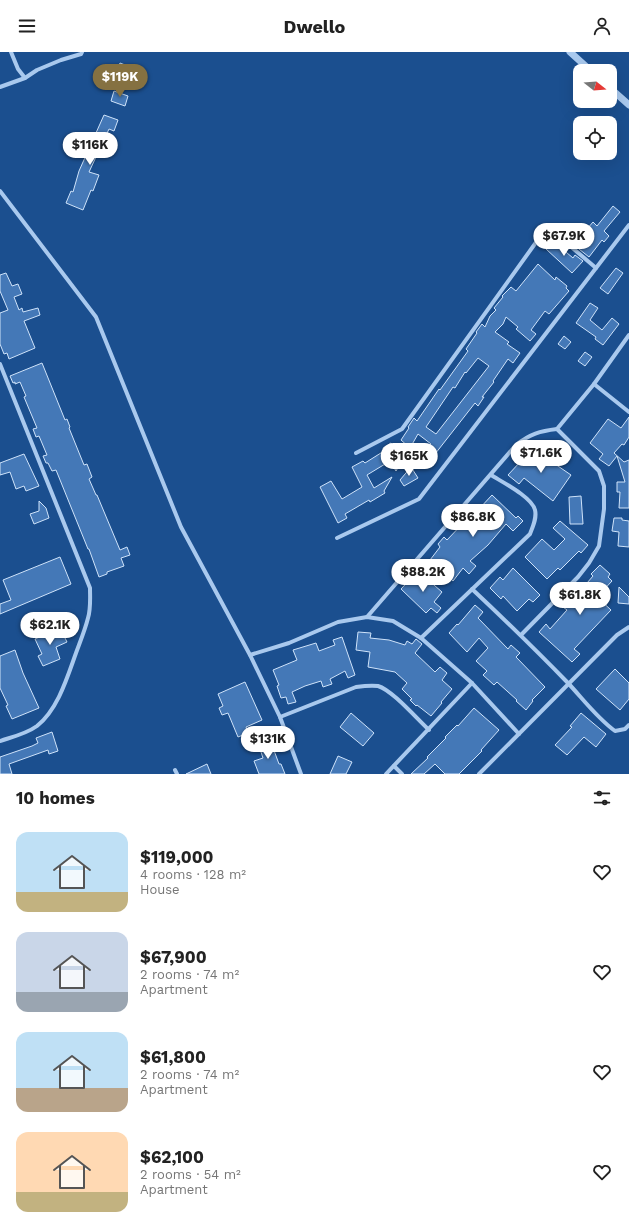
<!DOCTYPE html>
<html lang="en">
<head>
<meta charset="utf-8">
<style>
  :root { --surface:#fff; --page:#f6f6f6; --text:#222; --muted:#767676; --accent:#857141 }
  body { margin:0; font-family:"Work Sans",sans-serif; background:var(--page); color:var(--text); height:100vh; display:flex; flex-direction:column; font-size:15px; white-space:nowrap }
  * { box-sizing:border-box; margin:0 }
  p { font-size:13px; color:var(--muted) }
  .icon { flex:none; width:22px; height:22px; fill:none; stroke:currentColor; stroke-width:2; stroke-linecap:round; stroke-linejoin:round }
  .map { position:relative; height:722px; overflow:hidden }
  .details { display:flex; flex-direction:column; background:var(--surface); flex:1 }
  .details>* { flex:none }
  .needle { width:26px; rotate:107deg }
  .buttons { position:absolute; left:573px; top:12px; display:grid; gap:8px }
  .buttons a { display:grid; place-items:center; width:44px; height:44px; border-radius:8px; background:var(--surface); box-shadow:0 4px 16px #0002; font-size:20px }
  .price { position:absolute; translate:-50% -34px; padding:0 9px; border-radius:14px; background:#fff; color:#222; font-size:13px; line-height:26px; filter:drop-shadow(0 1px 2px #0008) }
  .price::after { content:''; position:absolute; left:50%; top:24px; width:12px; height:9px; margin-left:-6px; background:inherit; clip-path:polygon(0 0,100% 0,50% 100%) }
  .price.selected { background:var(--accent); color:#fff }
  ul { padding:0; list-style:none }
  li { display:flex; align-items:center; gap:12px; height:100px; padding:0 16px }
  li span { display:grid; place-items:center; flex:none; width:112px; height:80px; border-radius:12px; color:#555 }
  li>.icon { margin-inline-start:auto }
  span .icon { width:48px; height:48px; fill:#fffc; stroke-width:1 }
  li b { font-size:17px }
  h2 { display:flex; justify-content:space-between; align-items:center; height:48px; padding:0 16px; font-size:17px }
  header { display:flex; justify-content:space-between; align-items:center; height:52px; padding:0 16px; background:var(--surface); font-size:18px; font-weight:700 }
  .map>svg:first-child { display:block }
  .building { fill:#4478b7; stroke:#cfe3fa; fill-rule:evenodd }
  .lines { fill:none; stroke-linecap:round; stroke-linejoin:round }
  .minor { stroke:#a9c9ee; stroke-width:4 }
  .tertiary { stroke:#a9c9ee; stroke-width:7 }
</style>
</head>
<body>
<header><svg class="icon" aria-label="menu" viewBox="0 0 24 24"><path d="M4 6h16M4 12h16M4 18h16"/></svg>Dwello<svg class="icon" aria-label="person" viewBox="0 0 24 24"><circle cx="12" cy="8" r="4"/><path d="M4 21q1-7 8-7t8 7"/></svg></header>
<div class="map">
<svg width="629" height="722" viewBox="0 0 629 722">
  <rect width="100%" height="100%" fill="#1b4f8f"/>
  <g class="building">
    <path d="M 120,11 L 138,18 L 134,28 L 116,21 Z"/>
    <path d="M 114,39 L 128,44 L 125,54 L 111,49 Z"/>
    <path d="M 104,63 L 118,68 L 114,79 L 109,77 L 89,120 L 99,123 L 93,139 L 91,138 L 83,158 L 66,151 L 71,139 L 73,140 L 79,119 Z"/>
    <path d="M 613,154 L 620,160 L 604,179 L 609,184 L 604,190 L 602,188 L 589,205 L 579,197 L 585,190 L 583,189 L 584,188 L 576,181 L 583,173 L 587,177 L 593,170 L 597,174 Z"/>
    <path d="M 553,189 L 573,206 L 575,203 L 583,209 L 572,221 L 546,197 Z"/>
    <path d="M 538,212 L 555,228 L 556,225 L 567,234 L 566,236 L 569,239 L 549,262 L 545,259 L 531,278 L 536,282 L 530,289 L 516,277 L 518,275 L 506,265 L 503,272 L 495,280 L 509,290 L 507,292 L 520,301 L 513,311 L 508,307 L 493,329 L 494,330 L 482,345 L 484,345 L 478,354 L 475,351 L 428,411 L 421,404 L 431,392 L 418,382 L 410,396 L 401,388 L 409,376 L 408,375 L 414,366 L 417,369 L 439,337 L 440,338 L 468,299 L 466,297 L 477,281 L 476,280 L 482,272 L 485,275 L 490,264 L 496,258 L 494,256 L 503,245 L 502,244 L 511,235 L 516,239 ZM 478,306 L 489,314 L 436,382 L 426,375 L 453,335 L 455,336 L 465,320 L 466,321 Z"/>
    <path d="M 616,216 L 623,221 L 608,242 L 600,236 Z"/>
    <path d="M 6,221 L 12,234 L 18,232 L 22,242 L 14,245 L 19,258 L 22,256 L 23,260 L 38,256 L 40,263 L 24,269 L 35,296 L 9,307 L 7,301 L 4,302 L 0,292 L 0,261 L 8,258 L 0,239 L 0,223 Z"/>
    <path d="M 590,251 L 598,256 L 590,268 L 602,278 L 612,266 L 619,272 L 603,293 L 595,287 L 596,285 L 576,271 Z"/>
    <path d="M 564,284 L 571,290 L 565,297 L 558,292 Z"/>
    <path d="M 585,300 L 592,305 L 585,314 L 578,309 Z"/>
    <path d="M 42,311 L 65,368 L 67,367 L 70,375 L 69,376 L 84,413 L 87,412 L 92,425 L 89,427 L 96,443 L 97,443 L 120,498 L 127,495 L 130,503 L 121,506 L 124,514 L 107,520 L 107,522 L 99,525 L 89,497 L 88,497 L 56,418 L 52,419 L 48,411 L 46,411 L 43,404 L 47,403 L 39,384 L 36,385 L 33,377 L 37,376 L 24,345 L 26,344 L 20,330 L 15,332 L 15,330 L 13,331 L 10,324 Z"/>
    <path d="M 629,365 L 629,385 L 624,393 L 622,392 L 614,401 L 624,410 L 629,408 L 629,456 L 619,456 L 620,440 L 617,440 L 617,430 L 625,430 L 617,404 L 609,414 L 599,407 L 603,402 L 590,391 L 608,367 L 621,376 Z"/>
    <path d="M 391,391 L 402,409 L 396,419 L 390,409 L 367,423 L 374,436 L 392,425 L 384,439 L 385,441 L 370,450 L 369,448 L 345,462 L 347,466 L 338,471 L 320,435 L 331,429 L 342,447 L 362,435 L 352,415 L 363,409 L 365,411 L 384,399 L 383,396 Z"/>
    <path d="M 537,395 L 543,402 L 542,403 L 571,423 L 553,449 L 524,426 L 519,432 L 508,423 L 520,410 L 522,411 L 524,409 Z"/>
    <path d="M 24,402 L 39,434 L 26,439 L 24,434 L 16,437 L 10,420 L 0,423 L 0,411 Z"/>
    <path d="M 411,415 L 418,426 L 404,434 L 400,428 Z"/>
    <path d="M 492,443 L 516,466 L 518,464 L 523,469 L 513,479 L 506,472 L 488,493 L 470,509 L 476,514 L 469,522 L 463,516 L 453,529 L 430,508 L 440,495 L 438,492 L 444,485 L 447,488 L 465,469 L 466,471 Z"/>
    <path d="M 581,444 L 583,472 L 570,472 L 569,445 Z"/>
    <path d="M 39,449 L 46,456 L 49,466 L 34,472 L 30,462 L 39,459 Z"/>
    <path d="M 614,466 L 622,466 L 622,468 L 629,469 L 629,495 L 618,494 L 619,480 L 612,479 Z"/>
    <path d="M 560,469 L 588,493 L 581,501 L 579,499 L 560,518 L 558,516 L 547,527 L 525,505 L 542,487 L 554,498 L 565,487 L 553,476 Z"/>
    <path d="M 60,505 L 71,532 L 0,562 L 0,552 L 11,548 L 3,528 Z"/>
    <path d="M 600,513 L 610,522 L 608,525 L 612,529 L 597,545 L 611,558 L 574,597 L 580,602 L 572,610 L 539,580 L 546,572 L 550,577 L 567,558 L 563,555 L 573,544 L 575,545 L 593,524 L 591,522 Z"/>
    <path d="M 513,516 L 540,543 L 533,550 L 529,547 L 517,559 L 503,544 L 501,547 L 490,536 L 500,525 L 503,528 Z"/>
    <path d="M 418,519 L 442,540 L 434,550 L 441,556 L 437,561 L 431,556 L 426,561 L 401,537 Z"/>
    <path d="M 619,535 L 629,545 L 629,552 L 618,551 Z"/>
    <path d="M 475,553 L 483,560 L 478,566 L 508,597 L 511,593 L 520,601 L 516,605 L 545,635 L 532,648 L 533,649 L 526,658 L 516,649 L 517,648 L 497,630 L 494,633 L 483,623 L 487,619 L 476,609 L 488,596 L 479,586 L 467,600 L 449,581 L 457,572 L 458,573 Z"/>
    <path d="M 60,576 L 67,590 L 56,595 L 60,607 L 43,614 L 38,604 L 42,602 L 35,587 Z"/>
    <path d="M 358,580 L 371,581 L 370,586 L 389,588 L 405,593 L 407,589 L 412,592 L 416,587 L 422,592 L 415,601 L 435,620 L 440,615 L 447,621 L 442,628 L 452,637 L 441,650 L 442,651 L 431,664 L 417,653 L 416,654 L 410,648 L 412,647 L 402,637 L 407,631 L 395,620 L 368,615 L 370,600 L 356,598 Z"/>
    <path d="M 342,585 L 355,623 L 348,626 L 345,619 L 330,627 L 332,632 L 323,635 L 321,629 L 305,634 L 292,640 L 296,650 L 288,652 L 286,645 L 281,646 L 277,634 L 279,633 L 273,618 L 297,608 L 293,598 L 316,591 L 319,599 L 335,593 L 333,588 Z"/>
    <path d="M 15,598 L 23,621 L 39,656 L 12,667 L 6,654 L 8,653 L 0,636 L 0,604 Z"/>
    <path d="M 615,617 L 629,631 L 629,647 L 620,658 L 596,637 Z"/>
    <path d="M 245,630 L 262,668 L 246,675 L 248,681 L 238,685 L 228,661 L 222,663 L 219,656 L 223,654 L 218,642 Z"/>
    <path d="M 474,656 L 499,678 L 481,698 L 482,699 L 459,722 L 445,722 L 435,712 L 424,722 L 411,722 L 428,706 L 427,705 L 446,686 L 445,685 L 457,673 L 458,674 Z"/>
    <path d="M 351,661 L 374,681 L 363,694 L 340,675 Z"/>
    <path d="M 581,661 L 606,682 L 596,695 L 584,685 L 567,703 L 555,693 L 572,675 L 570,674 Z"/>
    <path d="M 52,680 L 58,699 L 49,702 L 48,698 L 9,712 L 12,722 L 0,722 L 0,705 L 32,694 L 38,691 L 36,686 Z"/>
    <path d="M 271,686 L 274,692 L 272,693 L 279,712 L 281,712 L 285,722 L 259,722 L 254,709 L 263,706 L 258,691 Z"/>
    <path d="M 338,704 L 352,710 L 346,722 L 330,722 Z"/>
    <path d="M 207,712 L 211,722 L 186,722 Z"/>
  </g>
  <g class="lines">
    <g class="minor">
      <path d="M 11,0 L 18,17 L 25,26"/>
      <path d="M 0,35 L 25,26 L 37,18 L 61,8 L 81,2 L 82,0"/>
      <path d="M 0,139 L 96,265 L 181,475 L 250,603 L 280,665 L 301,722"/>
      <path d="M 629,283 L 594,332 L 629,360"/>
      <path d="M 0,312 L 90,536 C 90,546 91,556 88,566 C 85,578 80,590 76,601 C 67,626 58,657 37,674 C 26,682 12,685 0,689"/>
      <path d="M 356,401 L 402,377 L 542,182 L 549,181 L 556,182 L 596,216"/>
      <path d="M 337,486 L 419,447 L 629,173"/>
      <path d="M 472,537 C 505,568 537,599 568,631 C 583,647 597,666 615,679 L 625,677 L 629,673"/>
      <path d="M 367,565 L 516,393 C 530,382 540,379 557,377"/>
      <path d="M 521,583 L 578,525 L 589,511 L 599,494 L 604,457 L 604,434 L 599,419 L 557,377 L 594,332"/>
      <path d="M 421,586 L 530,482 C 533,474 537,466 535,458 C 532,445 502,430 491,423"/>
      <path d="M 250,603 L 289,591 L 338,570 L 367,565 L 393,569 L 421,586 L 472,631 L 519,682"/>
      <path d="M 280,665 L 356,635 C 363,634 371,633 378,634 C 392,638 417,667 429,678"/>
      <path d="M 394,714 L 402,722"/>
      <path d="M 175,718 L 177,722"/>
      <path d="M 386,722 L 472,631"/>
      <path d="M 479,722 L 617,583 L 629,575"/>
    </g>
    <g class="tertiary">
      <path d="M 570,0 L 591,19"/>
      <path d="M 610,36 L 629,53"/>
    </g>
  </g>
</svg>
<div class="buttons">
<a><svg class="needle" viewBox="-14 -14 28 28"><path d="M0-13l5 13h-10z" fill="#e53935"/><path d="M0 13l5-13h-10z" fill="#767676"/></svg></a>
<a><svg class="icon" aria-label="locate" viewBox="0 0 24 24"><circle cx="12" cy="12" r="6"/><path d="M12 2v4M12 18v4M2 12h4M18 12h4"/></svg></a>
</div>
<b class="price selected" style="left:120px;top:46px">$119K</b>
<b class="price" style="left:90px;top:114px">$116K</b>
<b class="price" style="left:564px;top:205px">$67.9K</b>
<b class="price" style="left:541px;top:422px">$71.6K</b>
<b class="price" style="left:409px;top:425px">$165K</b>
<b class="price" style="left:473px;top:486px">$86.8K</b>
<b class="price" style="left:423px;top:541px">$88.2K</b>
<b class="price" style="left:580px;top:564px">$61.8K</b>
<b class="price" style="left:50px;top:594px">$62.1K</b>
<b class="price" style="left:268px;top:708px">$131K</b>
</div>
<section class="details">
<h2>10 homes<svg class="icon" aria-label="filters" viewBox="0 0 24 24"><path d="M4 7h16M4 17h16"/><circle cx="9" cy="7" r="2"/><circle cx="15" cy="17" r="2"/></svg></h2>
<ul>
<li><span style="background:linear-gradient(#bfe0f5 75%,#c2b280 0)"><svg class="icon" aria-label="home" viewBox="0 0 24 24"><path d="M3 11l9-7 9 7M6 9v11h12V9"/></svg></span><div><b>$119,000</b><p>4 rooms · 128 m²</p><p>House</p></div><svg class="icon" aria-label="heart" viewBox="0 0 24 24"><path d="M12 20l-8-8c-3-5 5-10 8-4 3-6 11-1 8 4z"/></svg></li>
<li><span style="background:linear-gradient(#c9d6e8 75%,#9aa5b1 0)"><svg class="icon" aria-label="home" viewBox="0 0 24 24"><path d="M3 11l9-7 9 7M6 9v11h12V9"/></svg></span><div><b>$67,900</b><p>2 rooms · 74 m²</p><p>Apartment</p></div><svg class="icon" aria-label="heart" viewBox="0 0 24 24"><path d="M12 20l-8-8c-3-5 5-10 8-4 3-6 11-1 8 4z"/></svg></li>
<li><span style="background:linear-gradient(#bfe0f5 70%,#b9a48a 0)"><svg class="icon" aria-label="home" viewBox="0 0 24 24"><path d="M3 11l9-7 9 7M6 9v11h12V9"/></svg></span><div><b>$61,800</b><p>2 rooms · 74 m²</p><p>Apartment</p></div><svg class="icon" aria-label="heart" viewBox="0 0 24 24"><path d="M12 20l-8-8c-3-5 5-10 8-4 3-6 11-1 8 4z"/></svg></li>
<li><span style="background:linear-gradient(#ffd9b3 75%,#c2b280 0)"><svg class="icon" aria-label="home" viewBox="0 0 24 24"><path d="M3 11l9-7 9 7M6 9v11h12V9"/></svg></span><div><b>$62,100</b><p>2 rooms · 54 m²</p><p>Apartment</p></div><svg class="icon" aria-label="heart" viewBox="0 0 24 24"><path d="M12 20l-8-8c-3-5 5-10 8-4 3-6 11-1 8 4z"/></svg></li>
</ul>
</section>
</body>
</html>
